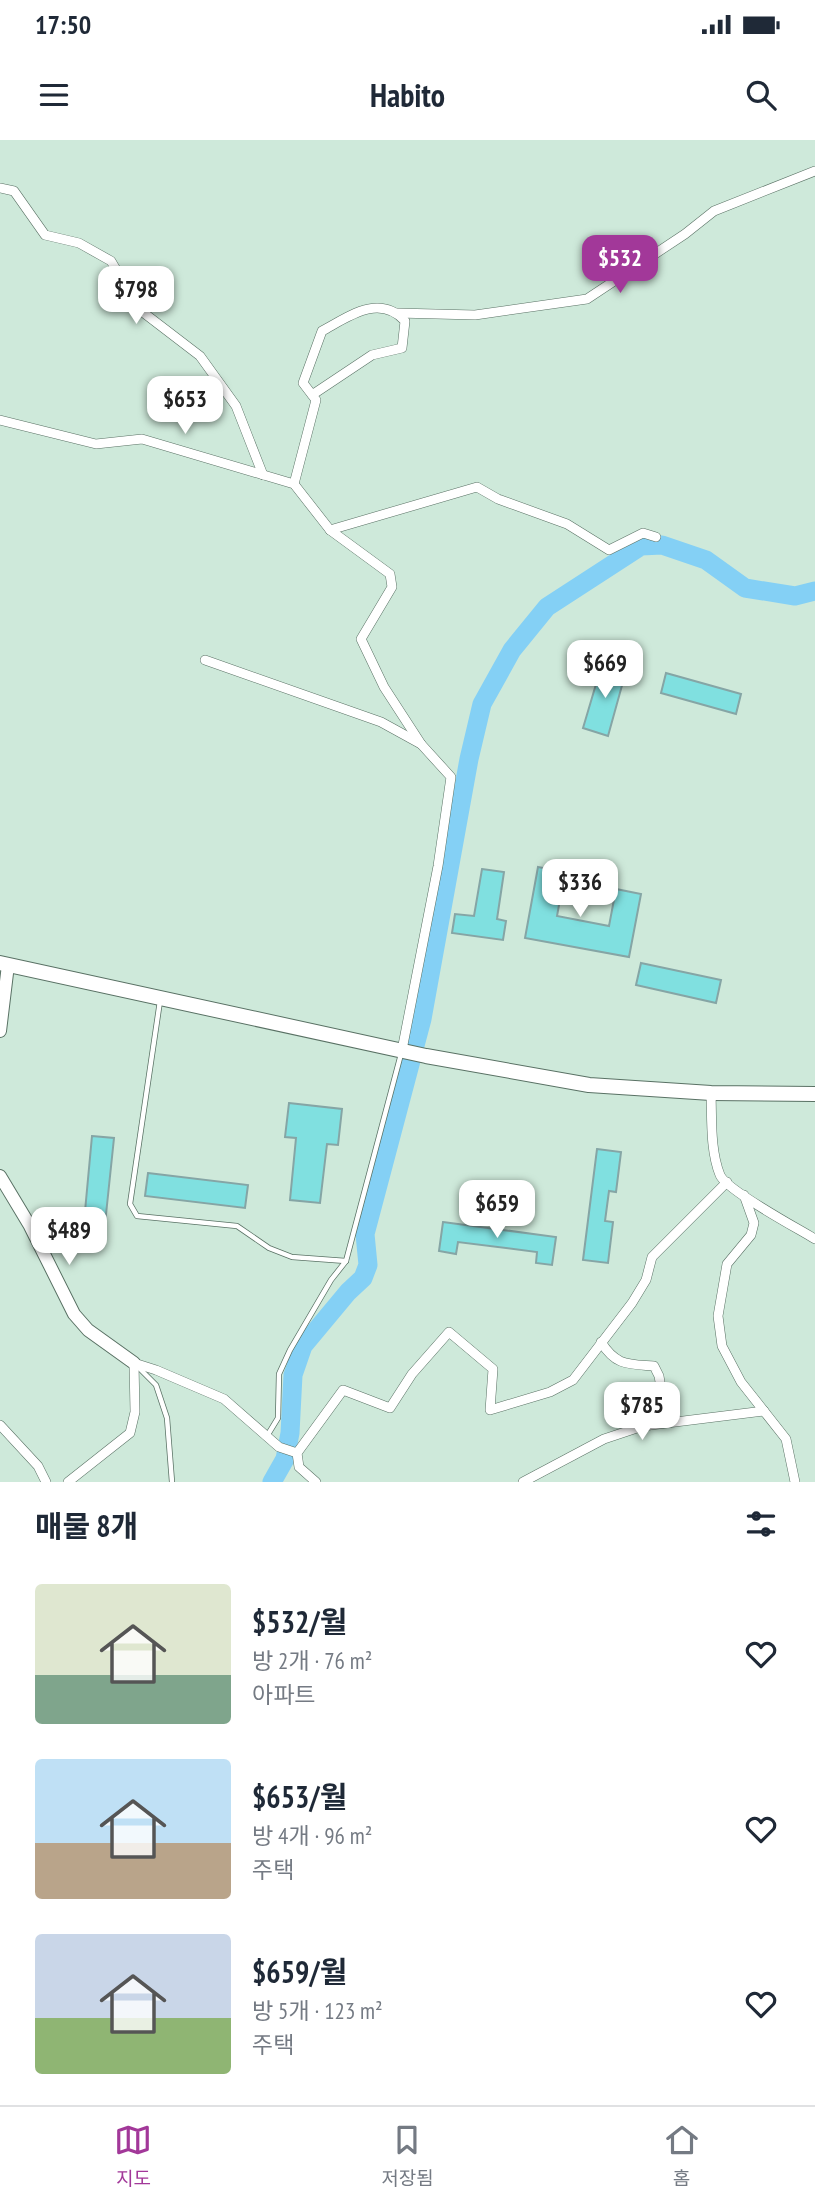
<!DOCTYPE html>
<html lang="ko">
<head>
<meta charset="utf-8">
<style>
  :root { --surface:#fff; --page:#f2f2f3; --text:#1f2937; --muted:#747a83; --line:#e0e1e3; --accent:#a23899 }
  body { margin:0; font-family:"PT Sans Narrow","Noto Sans KR",sans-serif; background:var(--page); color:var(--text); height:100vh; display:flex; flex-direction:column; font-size:26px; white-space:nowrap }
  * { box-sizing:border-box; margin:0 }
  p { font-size:23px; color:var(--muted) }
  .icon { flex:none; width:38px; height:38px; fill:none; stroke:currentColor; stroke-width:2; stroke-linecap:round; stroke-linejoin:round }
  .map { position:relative; height:1342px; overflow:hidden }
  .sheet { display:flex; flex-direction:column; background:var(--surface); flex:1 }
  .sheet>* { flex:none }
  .price { position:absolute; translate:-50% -60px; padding:0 16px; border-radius:14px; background:#fff; color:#222; font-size:23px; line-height:46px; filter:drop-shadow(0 2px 4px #0008) }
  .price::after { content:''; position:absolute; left:50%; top:42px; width:21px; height:16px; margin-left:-10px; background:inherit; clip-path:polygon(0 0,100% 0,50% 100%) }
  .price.on { background:var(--accent); color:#fff }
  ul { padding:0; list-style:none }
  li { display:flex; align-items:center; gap:21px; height:175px; padding:0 35px }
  li span { display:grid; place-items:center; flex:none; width:196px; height:140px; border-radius:7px; color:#555 }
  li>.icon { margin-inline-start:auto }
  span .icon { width:84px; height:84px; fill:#fffc; stroke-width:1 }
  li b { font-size:30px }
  h2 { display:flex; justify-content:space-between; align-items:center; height:84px; padding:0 35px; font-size:30px }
  .status { display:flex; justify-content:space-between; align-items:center; height:49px; padding:0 35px; background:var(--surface); direction:ltr }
  .status svg { height:19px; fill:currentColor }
  header { display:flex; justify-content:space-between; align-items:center; height:91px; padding:0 35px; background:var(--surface); font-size:32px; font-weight:700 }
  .tab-bar { display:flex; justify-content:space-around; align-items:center; height:98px; border-top:2px solid var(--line); background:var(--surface); font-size:19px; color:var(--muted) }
  .tab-bar a { display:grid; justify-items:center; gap:4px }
  .tab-bar .on { color:var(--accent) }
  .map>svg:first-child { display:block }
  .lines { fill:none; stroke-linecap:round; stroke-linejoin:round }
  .river { stroke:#84d0f5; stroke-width:19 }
  .building { fill:#80e0e0; stroke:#85a5a5; stroke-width:2 }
  .lane-casing { stroke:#597164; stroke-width:6 }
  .street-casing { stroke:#597164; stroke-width:10 }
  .secondary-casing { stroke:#597164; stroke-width:14 }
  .primary-casing { stroke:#597164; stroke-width:16 }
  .lane { stroke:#fff; stroke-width:4.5 }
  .street { stroke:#fff; stroke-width:9 }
  .secondary { stroke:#fff; stroke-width:12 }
  .primary { stroke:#fff; stroke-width:14 }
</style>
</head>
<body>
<div class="status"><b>17:50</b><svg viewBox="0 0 49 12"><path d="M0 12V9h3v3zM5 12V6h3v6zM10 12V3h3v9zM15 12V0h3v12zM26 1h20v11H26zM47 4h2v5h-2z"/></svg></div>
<header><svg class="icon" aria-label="menu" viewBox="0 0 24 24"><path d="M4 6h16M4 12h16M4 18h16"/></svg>Habito<svg class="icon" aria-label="search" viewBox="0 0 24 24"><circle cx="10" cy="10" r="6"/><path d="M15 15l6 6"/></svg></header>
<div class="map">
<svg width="815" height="1342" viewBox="0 0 815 1342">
  <rect width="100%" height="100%" fill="#cee9da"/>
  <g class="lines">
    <path class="river" d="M 272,1342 L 285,1319 L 290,1293 L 293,1235 L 303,1206 L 348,1152 L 363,1138 L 368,1125 L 365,1094 L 422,879 L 469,619 L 482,564 L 512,510 L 547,467 L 641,406 L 662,405 L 706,420 L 745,448 L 795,456 L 815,451"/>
  </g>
  <g class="building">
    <path d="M 602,524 L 626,531 L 608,596 L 583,588 Z"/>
    <path d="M 666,533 L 741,554 L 736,574 L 661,553 Z"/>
    <path d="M 538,727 L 565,732 L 557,776 L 609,786 L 616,749 L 641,754 L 629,817 L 525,798 Z"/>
    <path d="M 482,729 L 504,732 L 497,779 L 506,781 L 503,800 L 452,793 L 455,774 L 474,776 Z"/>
    <path d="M 641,823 L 721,840 L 716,863 L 636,845 Z"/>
    <path d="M 289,963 L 342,969 L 338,1005 L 327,1004 L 320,1063 L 290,1060 L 296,998 L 285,997 Z"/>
    <path d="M 92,996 L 114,998 L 105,1084 L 84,1082 Z"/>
    <path d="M 597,1009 L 621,1012 L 616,1052 L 609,1051 L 605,1081 L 613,1082 L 608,1123 L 583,1120 Z"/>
    <path d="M 148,1033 L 248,1045 L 245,1068 L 145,1056 Z"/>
    <path d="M 443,1082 L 556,1097 L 552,1125 L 536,1123 L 537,1112 L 458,1102 L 456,1114 L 439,1111 Z"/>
  </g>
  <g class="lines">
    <g class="lane-casing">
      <g id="lane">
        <path d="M 160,861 L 130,1064 L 137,1076 L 237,1086 L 269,1108 L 292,1117 L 346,1121"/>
        <path d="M 137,1226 L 156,1245 L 167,1278 L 172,1342"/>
        <path d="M 267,1296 L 278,1278 L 279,1234 L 290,1210 L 331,1140 L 346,1121 L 401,914"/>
      </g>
    </g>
    <g class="street-casing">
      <g id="street">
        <path d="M 0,48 L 14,51 L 45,95 L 79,103 L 111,121 L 140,170 L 200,216 L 236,266 L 263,335"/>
        <path d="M 397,173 L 475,175 L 587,159 L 685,94 L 714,71 L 815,31"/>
        <path d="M 0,280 L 96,304 L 142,299 L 294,344 L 330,390 L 390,434 L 392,447 L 361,499 L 384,547 L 421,604"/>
        <path d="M 294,344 L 316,260 L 303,243 L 322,191 C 348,177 379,153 405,181 L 402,208 L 372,215 L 312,255"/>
        <path d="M 330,390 L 477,347 L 498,359 L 567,384 L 609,410 L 643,393 L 656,397"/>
        <path d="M 205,520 L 381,582 L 421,604 L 451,637 L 438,726 L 402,910"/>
        <path d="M 711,953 C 712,979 710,1010 720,1035 C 726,1050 797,1088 815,1099"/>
        <path d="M 744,1055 L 754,1083 L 751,1095 L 727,1124 L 718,1176 L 722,1206 L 741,1242 L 786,1299 L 795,1342"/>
        <path d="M 601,1202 C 616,1226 628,1224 654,1226 L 659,1236 L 667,1283"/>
        <path d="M 0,1285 L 38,1326 L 46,1342"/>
        <path d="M 68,1342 L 130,1293 L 135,1272 L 134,1223 L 156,1230 L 224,1259 L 279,1307 L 297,1313"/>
        <path d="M 316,1342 L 299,1327 L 297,1313 L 343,1250 L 390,1268 L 412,1234 L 449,1192 L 493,1229 L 490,1270 L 550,1252 L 573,1240 L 632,1163 L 646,1140 L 652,1117 L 727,1042"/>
        <path d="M 523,1342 L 604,1299 L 643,1286 L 764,1271"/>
      </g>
    </g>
    <g class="secondary-casing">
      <g id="secondary">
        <path d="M 0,891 L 8,825"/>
        <path d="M 0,1036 L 30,1086 L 74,1174 L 88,1190 L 134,1223"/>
      </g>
    </g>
    <g class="primary-casing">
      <path id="primary" d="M 0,823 L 426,916 L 589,945 L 711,953 L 815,954"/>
    </g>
    <use href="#lane" class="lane"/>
    <use href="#street" class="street"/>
    <use href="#secondary" class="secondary"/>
    <use href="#primary" class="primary"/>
  </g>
</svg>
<b class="price on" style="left:620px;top:155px">$532</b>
<b class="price" style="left:136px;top:186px">$798</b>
<b class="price" style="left:185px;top:296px">$653</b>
<b class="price" style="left:605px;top:560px">$669</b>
<b class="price" style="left:580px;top:779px">$336</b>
<b class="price" style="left:497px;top:1100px">$659</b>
<b class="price" style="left:69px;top:1127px">$489</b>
<b class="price" style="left:642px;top:1302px">$785</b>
</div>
<section class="sheet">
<h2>매물 8개<svg class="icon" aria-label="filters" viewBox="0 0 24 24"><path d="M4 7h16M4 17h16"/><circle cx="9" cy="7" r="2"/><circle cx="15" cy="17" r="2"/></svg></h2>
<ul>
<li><span style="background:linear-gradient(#dfe7d0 65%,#7fa58c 0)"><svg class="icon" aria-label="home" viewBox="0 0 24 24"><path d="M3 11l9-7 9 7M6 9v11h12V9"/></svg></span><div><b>$532/월</b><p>방 2개 · 76 m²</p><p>아파트</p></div><svg class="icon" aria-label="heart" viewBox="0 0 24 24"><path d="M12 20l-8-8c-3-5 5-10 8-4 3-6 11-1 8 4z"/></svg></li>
<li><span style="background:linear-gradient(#bfe0f5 60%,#b9a48a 0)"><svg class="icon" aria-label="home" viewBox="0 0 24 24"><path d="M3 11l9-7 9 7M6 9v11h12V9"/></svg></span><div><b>$653/월</b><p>방 4개 · 96 m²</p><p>주택</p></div><svg class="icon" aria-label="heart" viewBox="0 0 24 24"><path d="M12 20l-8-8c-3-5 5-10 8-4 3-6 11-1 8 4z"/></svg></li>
<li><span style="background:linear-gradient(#c9d6e8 60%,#8fb573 0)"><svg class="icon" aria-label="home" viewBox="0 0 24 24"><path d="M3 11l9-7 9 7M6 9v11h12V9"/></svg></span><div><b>$659/월</b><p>방 5개 · 123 m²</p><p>주택</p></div><svg class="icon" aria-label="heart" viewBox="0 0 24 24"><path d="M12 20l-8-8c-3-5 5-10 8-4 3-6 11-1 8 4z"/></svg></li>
</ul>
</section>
<nav class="tab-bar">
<a class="on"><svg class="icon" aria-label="map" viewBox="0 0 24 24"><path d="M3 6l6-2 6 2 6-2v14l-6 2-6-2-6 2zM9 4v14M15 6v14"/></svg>지도</a>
<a><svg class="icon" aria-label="saved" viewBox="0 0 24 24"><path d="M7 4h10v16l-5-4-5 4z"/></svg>저장됨</a>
<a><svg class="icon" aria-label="home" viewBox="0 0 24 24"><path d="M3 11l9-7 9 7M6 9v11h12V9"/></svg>홈</a>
</nav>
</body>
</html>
